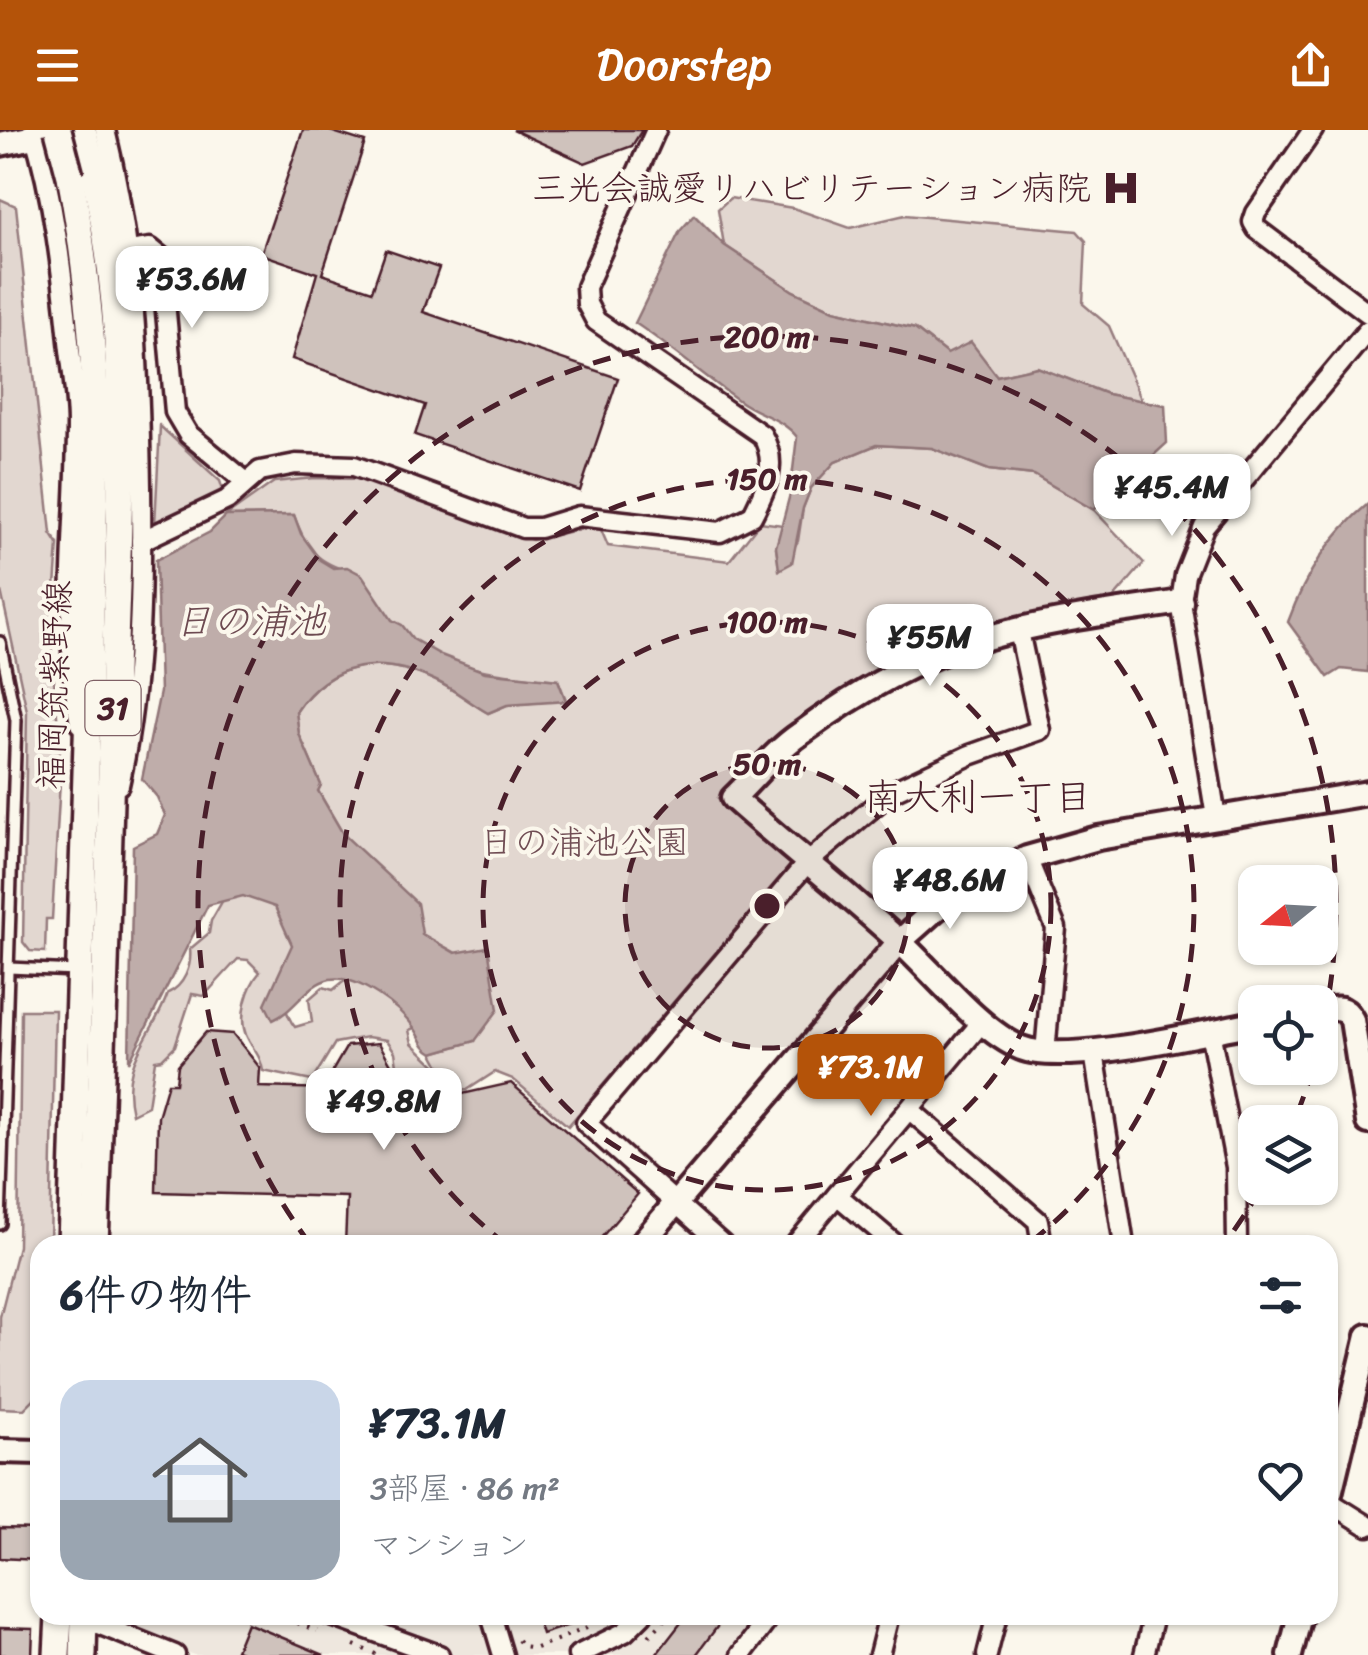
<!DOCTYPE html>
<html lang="ja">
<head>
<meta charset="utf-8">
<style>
  :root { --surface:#fff; --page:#f6f6f7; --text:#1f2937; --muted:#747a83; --line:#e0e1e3; --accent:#b45309 }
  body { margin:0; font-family:Sriracha,"Klee One",sans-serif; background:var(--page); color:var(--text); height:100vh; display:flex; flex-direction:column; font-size:38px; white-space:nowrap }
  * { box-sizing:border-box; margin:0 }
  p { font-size:32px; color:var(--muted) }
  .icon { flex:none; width:55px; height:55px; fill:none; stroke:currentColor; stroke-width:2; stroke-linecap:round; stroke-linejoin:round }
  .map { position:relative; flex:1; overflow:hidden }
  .panel { position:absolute; left:30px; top:1105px; width:1308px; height:390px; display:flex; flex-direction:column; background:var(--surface); border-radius:30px; box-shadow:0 2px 8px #0004 }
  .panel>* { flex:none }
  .needle { width:65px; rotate:252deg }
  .fabs { position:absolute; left:1238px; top:735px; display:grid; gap:20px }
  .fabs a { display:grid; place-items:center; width:100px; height:100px; border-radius:20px; background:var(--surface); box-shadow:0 2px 8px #0004; font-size:50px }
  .price { position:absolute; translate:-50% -85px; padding:0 22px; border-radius:20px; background:#fff; color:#222; font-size:32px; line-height:65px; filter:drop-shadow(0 2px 5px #0008) }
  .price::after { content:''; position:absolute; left:50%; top:60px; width:30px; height:22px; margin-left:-15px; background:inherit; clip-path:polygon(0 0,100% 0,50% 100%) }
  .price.active { background:var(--accent); color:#fff }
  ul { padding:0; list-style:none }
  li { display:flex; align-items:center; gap:30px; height:250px; padding:0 30px }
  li+li { border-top:2px solid var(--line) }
  li span { display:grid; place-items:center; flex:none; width:280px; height:200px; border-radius:30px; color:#555 }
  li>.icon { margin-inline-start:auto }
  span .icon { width:120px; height:120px; fill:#fffc; stroke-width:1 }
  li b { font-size:42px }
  h2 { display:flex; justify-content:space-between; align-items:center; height:120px; padding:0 30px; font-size:42px }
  header { display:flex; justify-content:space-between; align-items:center; height:130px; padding:0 30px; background:var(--accent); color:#fff; font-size:45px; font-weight:600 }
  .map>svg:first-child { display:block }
  .built { fill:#eee7de }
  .green { fill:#e2d7d0; stroke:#967b7e; stroke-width:2.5 }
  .water { fill:#bfadaa; stroke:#907477; stroke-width:2.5 }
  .building { fill:#cfc2bc; stroke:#4a1f2b; stroke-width:2.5 }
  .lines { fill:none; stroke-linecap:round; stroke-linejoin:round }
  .lane-casing { stroke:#4a1f2b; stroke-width:16 }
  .street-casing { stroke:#4a1f2b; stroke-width:25 }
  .secondary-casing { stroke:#4a1f2b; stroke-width:30 }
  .primary-casing { stroke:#4a1f2b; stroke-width:32 }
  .path { stroke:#4a1f2b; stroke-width:4; stroke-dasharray:2.5 8; stroke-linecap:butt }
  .lane { stroke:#fbf7ec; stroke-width:9 }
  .street { stroke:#fbf7ec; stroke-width:18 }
  .secondary { stroke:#fbf7ec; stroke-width:22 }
  .primary { stroke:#fbf7ec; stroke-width:25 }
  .primary-bridge-casing { stroke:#4a1f2b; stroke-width:32; stroke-linecap:butt }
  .primary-bridge { stroke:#fbf7ec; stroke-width:25 }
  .ring { fill:none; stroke:#4a1f2b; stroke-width:5; stroke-dasharray:18 12 }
  .labels { text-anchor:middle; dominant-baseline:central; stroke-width:8; stroke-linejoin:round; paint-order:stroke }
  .shield { fill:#fbf7ec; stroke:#7f6065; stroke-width:2.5 }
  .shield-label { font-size:32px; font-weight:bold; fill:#4a1f2b }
  .poi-label { font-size:35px; fill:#4a1f2b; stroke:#fbf7ec; text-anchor:end }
  .street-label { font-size:35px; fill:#4a1f2b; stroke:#fbf7ec }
  .park-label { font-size:35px; fill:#704d54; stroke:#fbf7ec }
  .water-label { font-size:38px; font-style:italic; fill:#6d4a51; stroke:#fbf7ec }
  .neighbourhood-label { font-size:38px; fill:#4a1f2b; stroke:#fbf7ec }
  .centre { fill:#4a1f2b; stroke:#fbf7ec; stroke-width:5 }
  .ring-label { font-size:30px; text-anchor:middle; font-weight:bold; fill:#4a1f2b; stroke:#fbf7ec; stroke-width:8; stroke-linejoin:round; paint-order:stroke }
</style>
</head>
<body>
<header><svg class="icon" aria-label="menu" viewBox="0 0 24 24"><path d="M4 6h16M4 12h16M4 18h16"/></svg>Doorstep<svg class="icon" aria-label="share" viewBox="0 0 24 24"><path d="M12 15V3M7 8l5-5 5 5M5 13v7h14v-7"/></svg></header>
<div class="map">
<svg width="1368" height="1525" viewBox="0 0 1368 1525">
  <rect width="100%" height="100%" fill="#fbf7ec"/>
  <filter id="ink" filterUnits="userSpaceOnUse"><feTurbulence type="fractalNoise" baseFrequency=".01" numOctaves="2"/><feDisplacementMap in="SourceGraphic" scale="20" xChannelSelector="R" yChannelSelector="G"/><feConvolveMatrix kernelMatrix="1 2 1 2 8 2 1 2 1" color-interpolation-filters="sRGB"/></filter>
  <g filter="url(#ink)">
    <path class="built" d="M 99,1485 L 760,1485 L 731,1525 L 194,1525 L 99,1489 Z"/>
    <g class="green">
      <path d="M 730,68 L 793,78 L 850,98 L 905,85 L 1077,101 L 1086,111 L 1083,174 L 1109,196 L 1142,271 L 1107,264 L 1037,237 L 997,246 L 947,224 L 915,199 L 834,180 L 793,161 L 724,115 L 718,79 Z"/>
      <path d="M 0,69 L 16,76 L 51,403 L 58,414 L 51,515 L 61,633 L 52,789 L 46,789 L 45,822 L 30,821 L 23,812 L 27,581 L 0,456 Z"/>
      <path d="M 160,296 L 220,351 L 224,364 L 155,395 Z"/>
      <path d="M 876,315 L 932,318 L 989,340 L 1034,345 L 1094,380 L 1144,433 L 1110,472 L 1018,492 L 786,602 L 718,668 L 791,734 L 568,996 L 513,949 L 495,942 L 467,960 L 443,963 L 441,951 L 422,947 L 417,937 L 397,935 L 395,922 L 387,910 L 367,907 L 335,913 L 312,951 L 263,941 C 261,925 252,919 246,905 C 238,886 248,856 260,842 L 248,830 L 238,829 L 204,866 L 192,864 L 175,916 L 162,929 L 155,930 L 148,976 L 132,984 C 119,930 152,909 168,863 C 184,856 192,836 190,819 L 209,803 L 211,791 L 227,763 L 268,767 L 301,795 C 293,826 272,869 295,897 L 312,892 L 309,869 L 323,857 L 333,860 L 359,839 L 420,896 L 409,900 L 412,913 L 436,936 L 439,934 L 433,923 L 475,911 L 456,823 L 422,804 L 365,727 L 343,704 L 318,661 L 321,655 L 299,604 L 296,582 C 330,531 380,525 434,550 C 453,558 470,573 488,583 L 507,575 L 566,570 L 558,550 C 509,545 456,542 415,511 C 407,505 400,497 392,490 C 379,480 370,458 361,445 C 321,435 308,425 294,385 L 226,386 L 274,352 L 314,348 L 360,349 L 532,410 L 599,395 L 608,416 L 729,431 L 760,392 L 783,395 L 776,417 L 780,439 L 798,411 L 803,378 L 811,358 L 835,332 Z"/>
      <path d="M 21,880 L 55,880 L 50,1115 L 40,1115 L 40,1263 L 24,1279 L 0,1278 L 0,1187 L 18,1116 Z"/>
    </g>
    <g class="water">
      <path d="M 694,85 L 724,115 L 793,161 L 834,180 L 915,199 L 947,224 L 971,212 L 997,246 L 1037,237 L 1107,264 L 1165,275 L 1167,313 L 1094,380 L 1034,345 L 989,340 L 932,318 L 876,315 L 835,332 L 811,358 L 803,378 L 792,433 L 779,440 L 776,417 L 790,364 L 797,307 C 781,287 758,285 738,270 C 703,245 671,217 635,193 L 680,101 Z"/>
      <path d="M 1368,374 L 1368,542 L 1341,539 L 1328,547 L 1288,492 C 1305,445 1330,405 1368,374 Z"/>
      <path d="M 294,385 L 301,404 L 320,430 L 333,438 L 347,437 L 362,445 L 392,490 L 402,495 L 413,509 L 441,525 L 485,542 L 558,550 L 566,571 L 507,575 L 488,583 C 470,573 453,558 434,550 C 381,525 329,531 296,582 L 299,604 L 321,655 L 318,661 L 343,704 L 417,773 L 422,804 L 455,823 L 488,817 L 498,880 L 475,911 L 433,923 C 422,917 422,909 415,899 C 401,878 357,844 330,849 C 306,854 295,881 273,890 L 265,874 L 292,815 L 275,777 L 243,766 L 208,775 L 129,932 L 133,716 L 157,704 L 165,685 L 157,667 L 142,649 L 160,562 L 156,430 L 210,402 L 226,386 Z"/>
    </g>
    <g class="building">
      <path d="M 303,0 L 327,0 L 365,12 L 322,144 L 372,161 L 386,120 L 439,138 L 423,182 L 618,248 L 580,361 L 415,305 L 425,275 L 292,229 L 317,143 L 261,124 Z"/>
      <path d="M 513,0 L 642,0 L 632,16 L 585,33 Z"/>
      <path d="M 206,902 L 233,904 L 260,938 L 259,957 L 330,959 L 330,945 L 347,916 L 379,913 L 393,938 L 395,956 L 410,958 L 427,972 L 511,953 L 638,1064 L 595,1115 L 345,1115 L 347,1067 L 156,1062 L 158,987 L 168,953 L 176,953 L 178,935 Z"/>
      <path d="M 0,1398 L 38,1399 L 37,1430 L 0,1428 Z"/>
      <path d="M 536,1485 L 590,1485 L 591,1488 L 542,1504 Z"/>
      <path d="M 687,1485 L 726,1485 L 696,1525 L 656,1525 Z"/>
      <path d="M 247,1493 L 324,1525 L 249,1525 L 236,1520 Z"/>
      <path d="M 0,1498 L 33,1499 L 32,1525 L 0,1525 Z"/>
    </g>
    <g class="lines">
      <g class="lane-casing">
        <g id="lane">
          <path d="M 0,512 L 16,590 L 0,1094"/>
          <path d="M 9,838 L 76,841"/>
        </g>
      </g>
      <g class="street-casing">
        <g id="street">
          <path d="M 33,0 C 54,69 62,140 69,211 C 72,239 77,268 77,295 C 77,395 62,496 80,594"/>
          <path d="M 105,0 C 135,122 139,233 141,357 C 142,456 141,559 119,655"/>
          <path d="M 1313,0 L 1256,83 L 1253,92 L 1257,99 L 1368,183"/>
          <path d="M 122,122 L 150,118 L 161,127 L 175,282 L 188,304 L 246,352"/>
          <path d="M 141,411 L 227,370 L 260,341 L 296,334 L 354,336 L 523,398 L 540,398 L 579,386 L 720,402 L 752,386 C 766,359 779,334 762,305 L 596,191 L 587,174 L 586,157 L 656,0"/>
          <path d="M 1216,687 L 1181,472 L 1185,445 L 1204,397 L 1368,200"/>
          <path d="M 1027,728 L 1056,798 L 1045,923"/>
          <path d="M 1210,901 L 1236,1037 L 1237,1115"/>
          <path d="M 1094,922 L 1124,1115"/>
          <path d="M 910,980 L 1038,1091 L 1042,1115"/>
          <path d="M 837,1065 L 896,1115"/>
          <path d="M 723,1115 L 586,993 L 807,733 L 891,662 L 970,625 L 1040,600 L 1019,501"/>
          <path d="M 795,1115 L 982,892"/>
          <path d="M 1328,1371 L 1368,1396"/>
          <path d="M 329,1485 L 439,1525"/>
          <path d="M 491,1485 L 503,1525"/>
          <path d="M 98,1494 L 175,1525"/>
          <path d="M 578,1525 L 625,1502 L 642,1485"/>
          <path d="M 741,1525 L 771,1485"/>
          <path d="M 879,1525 L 889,1485"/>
          <path d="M 987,1525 L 997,1485"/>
          <path d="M 1144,1525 L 1154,1485"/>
        </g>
      </g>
      <g class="secondary-casing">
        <g id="secondary">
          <path d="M 0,14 L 68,0"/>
          <path d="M 1181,472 C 1115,482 1040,491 976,511 C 914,530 853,565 800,604 C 775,621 755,647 733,668 C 788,717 847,763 901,813 C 934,843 981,902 1021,918 C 1066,936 1204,902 1255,893"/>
          <path d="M 1320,881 C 1335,878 1344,874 1352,890 L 1368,992"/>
          <path d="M 640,1115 L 900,811 L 936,779 L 981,750 L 1027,728 L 1098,708 L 1368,663"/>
          <path d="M 0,1321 L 40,1322"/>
          <path d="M 1328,1372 L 1368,1206"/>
          <path d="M 1290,1525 L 1300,1485"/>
        </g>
      </g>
      <g class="primary-casing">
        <g id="primary">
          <path d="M 83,0 C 133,177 120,360 114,541 C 109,732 102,924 95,1115"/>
          <path d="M 70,46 C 86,129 93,211 97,296 L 71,1115"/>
          <path d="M 57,1525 L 59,1485"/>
          <path d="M 83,1525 L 84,1485"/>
        </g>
      </g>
      <g class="path">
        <path d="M 278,1485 L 317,1501"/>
        <path d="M 649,1506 L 670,1485"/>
        <path d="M 518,1510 L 523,1516 L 536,1518 L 587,1498"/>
        <path d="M 354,1515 L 378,1525"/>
      </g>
      <use href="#lane" class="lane"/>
      <use href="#street" class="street"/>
      <use href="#secondary" class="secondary"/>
      <use href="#primary" class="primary"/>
      <g class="primary-bridge-casing">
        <path id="primary-bridge" d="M 58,0 L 70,46"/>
      </g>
      <use href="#primary-bridge" class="primary-bridge"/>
    </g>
  </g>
  <circle cx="767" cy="776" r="142" fill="#4a1f2b" fill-opacity=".12"/>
  <g class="ring">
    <circle cx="767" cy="776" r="142"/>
    <circle cx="767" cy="776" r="284"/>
    <path d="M507 1115A427 427 0 1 1 1027 1115"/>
    <path d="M1313 938A569 569 0 0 1 1295 989M1260 1060A569 569 0 0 1 1224 1114M310 1114A569 569 0 1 1 1320 909"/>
  </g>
  <defs>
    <g id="hospital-bare" transform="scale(3)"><path d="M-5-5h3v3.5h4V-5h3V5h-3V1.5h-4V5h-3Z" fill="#4a1f2b" stroke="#fbf7ec" stroke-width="2.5" paint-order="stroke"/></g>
  </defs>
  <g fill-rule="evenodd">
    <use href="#hospital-bare" x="1121" y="58"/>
  </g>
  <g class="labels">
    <rect class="shield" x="85.5" y="551" width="55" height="54" rx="8"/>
    <g class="shield-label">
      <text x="113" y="578">31</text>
    </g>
    <g class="poi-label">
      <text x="1091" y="58">三光会誠愛リハビリテーション病院</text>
    </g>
    <g class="street-label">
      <text transform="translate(54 555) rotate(-88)">福岡筑紫野線</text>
    </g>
    <g class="park-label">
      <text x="584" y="712">日の浦池公園</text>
    </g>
    <g class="water-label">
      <text x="250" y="491">日の浦池</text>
    </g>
    <g class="neighbourhood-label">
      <text x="978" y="667">南大利一丁目</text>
    </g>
  </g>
  <circle cx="767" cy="776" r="15" class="centre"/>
  <g class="ring-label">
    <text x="767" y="217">200 m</text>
    <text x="767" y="359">150 m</text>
    <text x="767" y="502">100 m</text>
    <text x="767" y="644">50 m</text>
  </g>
</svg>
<div class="fabs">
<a><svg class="needle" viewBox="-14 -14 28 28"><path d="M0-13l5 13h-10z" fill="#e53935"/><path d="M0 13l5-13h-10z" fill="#747a83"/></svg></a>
<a><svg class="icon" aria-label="locate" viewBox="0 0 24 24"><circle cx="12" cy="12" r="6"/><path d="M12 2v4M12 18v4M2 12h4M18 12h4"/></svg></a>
<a><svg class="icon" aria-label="layers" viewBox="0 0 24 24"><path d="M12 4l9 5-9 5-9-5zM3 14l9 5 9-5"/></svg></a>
</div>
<b class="price" style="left:192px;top:201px">¥53.6M</b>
<b class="price" style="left:1172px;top:409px">¥45.4M</b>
<b class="price" style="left:930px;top:559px">¥55M</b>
<b class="price" style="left:950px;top:802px">¥48.6M</b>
<b class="price active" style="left:871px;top:989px">¥73.1M</b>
<b class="price" style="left:384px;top:1023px">¥49.8M</b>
<section class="panel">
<h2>6件の物件<svg class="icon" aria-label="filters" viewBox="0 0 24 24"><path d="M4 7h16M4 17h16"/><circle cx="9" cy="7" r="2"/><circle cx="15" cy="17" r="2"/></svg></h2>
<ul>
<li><span style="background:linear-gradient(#c9d6e8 60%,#9aa5b1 0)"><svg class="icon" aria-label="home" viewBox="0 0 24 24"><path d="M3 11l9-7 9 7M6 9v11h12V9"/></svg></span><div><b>¥73.1M</b><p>3部屋 · 86 m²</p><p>マンション</p></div><svg class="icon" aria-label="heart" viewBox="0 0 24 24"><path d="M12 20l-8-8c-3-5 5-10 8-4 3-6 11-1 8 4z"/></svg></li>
</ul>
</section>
</div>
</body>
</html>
